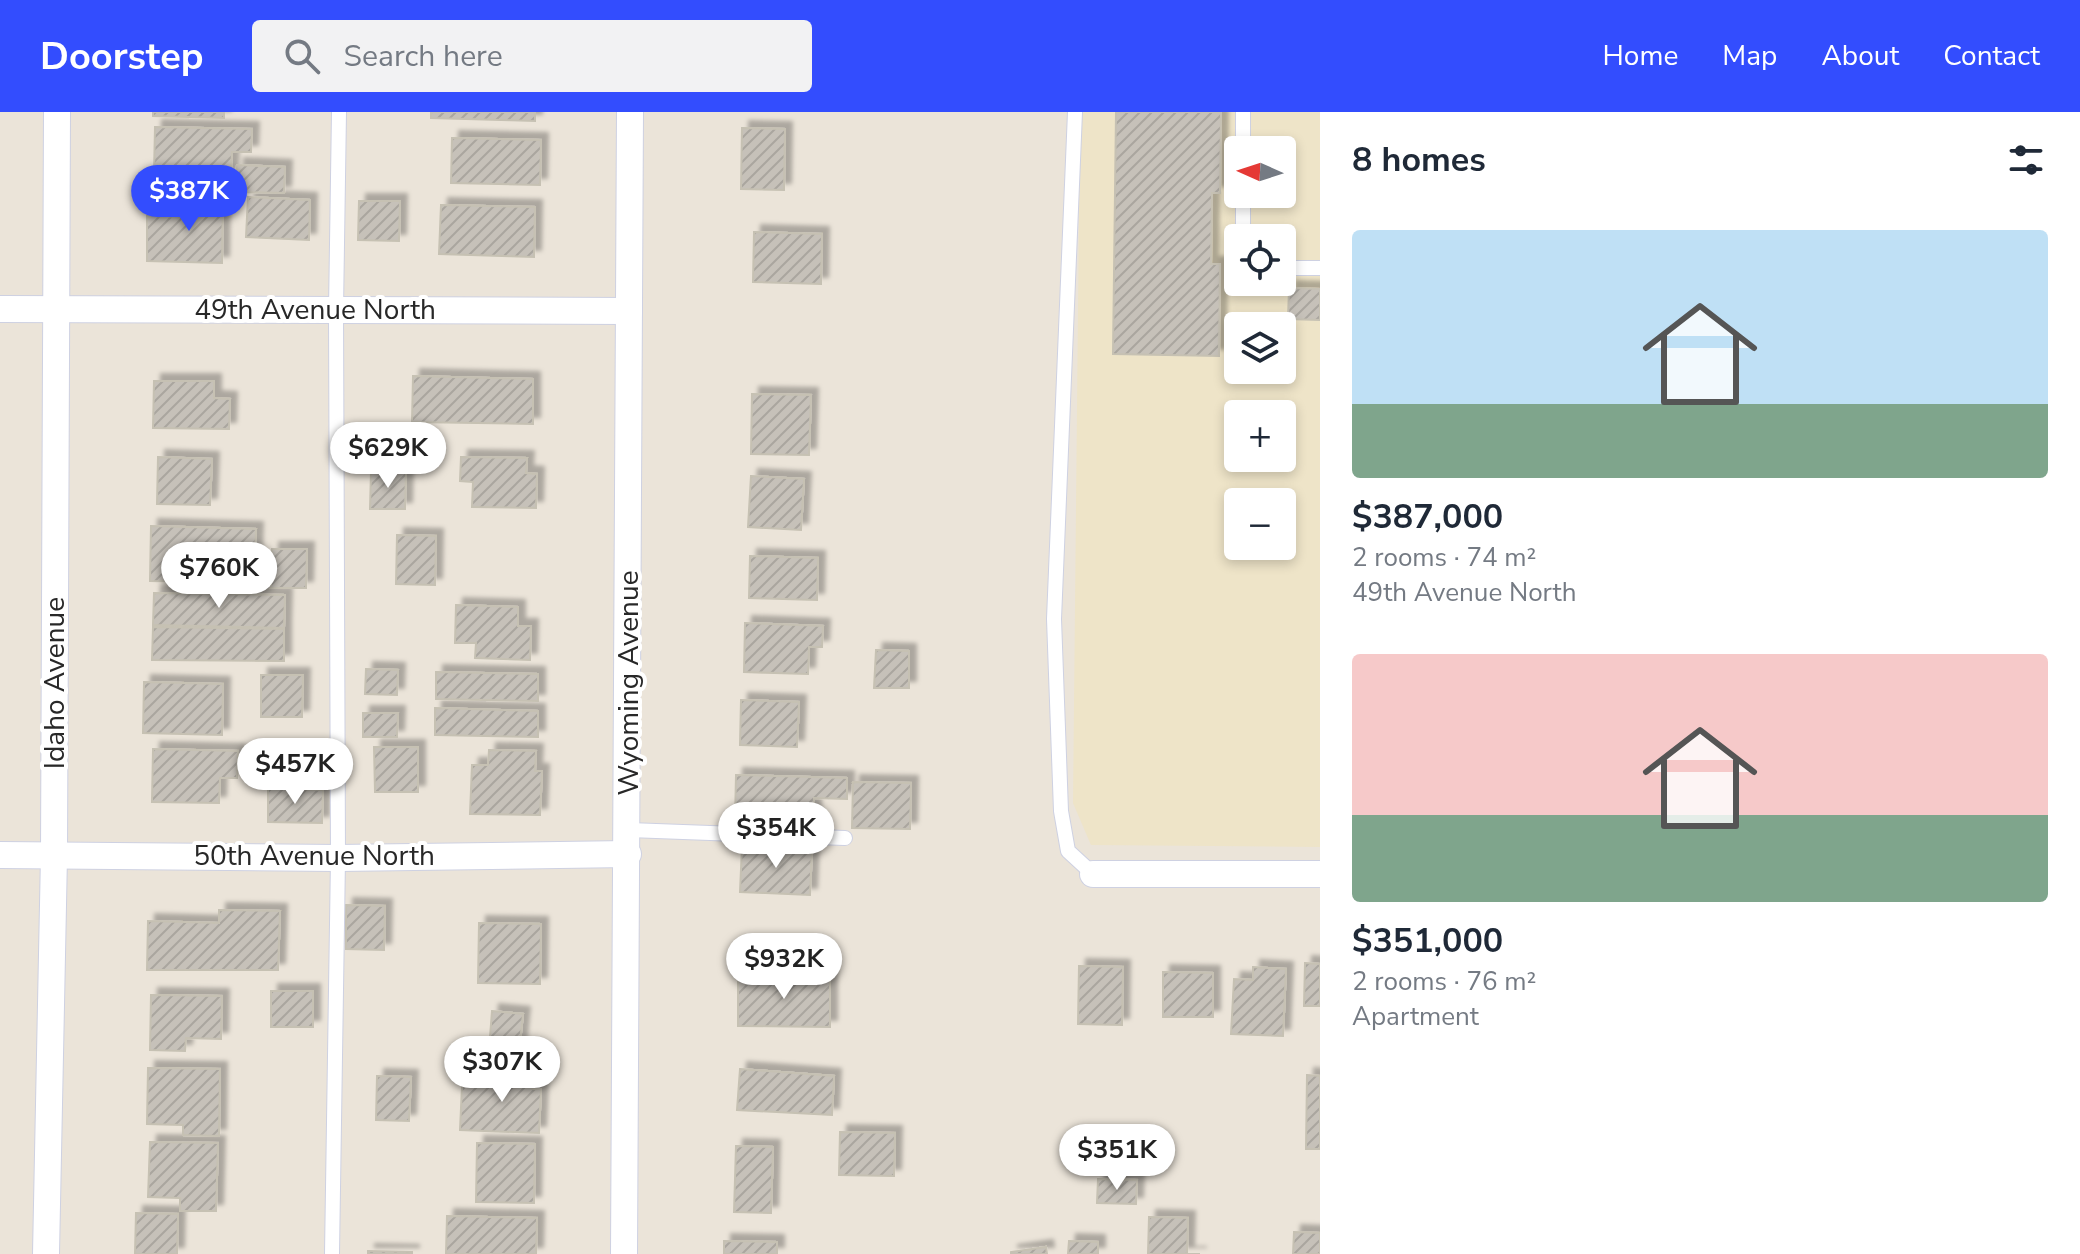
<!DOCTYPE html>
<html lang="en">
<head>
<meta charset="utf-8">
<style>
  :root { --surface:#fff; --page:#f2f2f3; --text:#1f2937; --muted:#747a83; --accent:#334dfe }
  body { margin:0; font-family:"Nunito Sans",sans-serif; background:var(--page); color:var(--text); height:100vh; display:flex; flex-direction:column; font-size:30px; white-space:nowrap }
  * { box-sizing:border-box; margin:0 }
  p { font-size:26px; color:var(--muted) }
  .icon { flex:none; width:44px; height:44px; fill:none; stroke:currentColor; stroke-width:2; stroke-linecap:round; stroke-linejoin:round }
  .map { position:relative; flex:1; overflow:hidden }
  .details { display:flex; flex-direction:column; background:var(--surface); width:760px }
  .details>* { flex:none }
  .needle { width:52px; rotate:273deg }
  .buttons { position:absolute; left:1224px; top:24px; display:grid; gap:16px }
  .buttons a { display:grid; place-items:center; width:72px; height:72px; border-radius:8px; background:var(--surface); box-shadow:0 4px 12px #0003; font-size:40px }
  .price { position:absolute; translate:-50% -68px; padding:0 18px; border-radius:28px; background:#fff; color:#222; font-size:26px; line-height:52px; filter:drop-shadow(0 2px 4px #0008) }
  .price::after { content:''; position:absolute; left:50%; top:48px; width:24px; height:18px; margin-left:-12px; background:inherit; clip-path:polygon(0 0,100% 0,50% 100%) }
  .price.on { background:var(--accent); color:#fff }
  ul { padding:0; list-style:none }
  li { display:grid; align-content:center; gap:16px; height:424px; padding:0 32px }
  li span { display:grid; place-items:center; height:248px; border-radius:8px; color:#555 }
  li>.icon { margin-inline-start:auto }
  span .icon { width:144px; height:144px; fill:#fffc; stroke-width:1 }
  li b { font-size:34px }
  h2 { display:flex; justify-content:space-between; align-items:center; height:96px; padding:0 32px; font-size:34px }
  header { display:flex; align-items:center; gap:48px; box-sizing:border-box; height:112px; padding:0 40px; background:var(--accent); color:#fff }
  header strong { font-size:38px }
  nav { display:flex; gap:44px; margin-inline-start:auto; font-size:28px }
  .search { width:560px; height:72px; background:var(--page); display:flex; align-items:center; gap:20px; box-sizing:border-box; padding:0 28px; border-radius:8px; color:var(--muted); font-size:30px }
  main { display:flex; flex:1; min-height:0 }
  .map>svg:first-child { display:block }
  .education { fill:#eee4c8; fill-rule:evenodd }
  .garden { fill:#aae494 }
  .building { fill:url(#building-hatch); stroke:#c6c1b3; stroke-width:2; filter:url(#shadow) }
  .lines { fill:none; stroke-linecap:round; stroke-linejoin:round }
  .service-casing { stroke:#ced1e2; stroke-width:16 }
  .minor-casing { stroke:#ced1e2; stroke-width:28 }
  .service { stroke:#fff; stroke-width:14 }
  .minor { stroke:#fff; stroke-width:26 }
  .labels { text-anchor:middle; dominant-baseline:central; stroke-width:8; stroke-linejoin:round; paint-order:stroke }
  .street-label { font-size:28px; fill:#282828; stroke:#fff }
</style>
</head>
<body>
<header>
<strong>Doorstep</strong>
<div class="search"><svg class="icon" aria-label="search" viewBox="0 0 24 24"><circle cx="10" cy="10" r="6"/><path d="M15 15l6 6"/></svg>Search here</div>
<nav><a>Home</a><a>Map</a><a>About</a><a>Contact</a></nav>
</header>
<main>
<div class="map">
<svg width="1320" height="1142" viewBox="0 0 1320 1142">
  <defs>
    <pattern id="building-hatch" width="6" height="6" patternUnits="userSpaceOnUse" patternTransform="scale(2)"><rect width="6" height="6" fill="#c6c1b9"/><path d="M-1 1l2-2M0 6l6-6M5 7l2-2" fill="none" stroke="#aaa69f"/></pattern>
    <filter id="shadow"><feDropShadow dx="7" dy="-7" stdDeviation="2" flood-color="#0004"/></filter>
  </defs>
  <rect width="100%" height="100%" fill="#ebe4d9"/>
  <path class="education" d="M 1080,0 L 1320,0 L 1320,735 L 1091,733 L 1073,691 ZM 1238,38 L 1282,38 L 1282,82 L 1238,82 ZM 1238,126 L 1282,126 L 1282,170 L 1238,170 ZM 1238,214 L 1282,214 L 1282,258 L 1238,258 ZM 1238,302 L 1282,302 L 1282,346 L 1238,346 ZM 1238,390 L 1282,390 L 1282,434 L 1238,434 Z"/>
  <path class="garden" d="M 1225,212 L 1295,212 L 1295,240 L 1282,252 L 1282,214 L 1238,214 L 1238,252 L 1225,252 Z"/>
  <g class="building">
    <path d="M 153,0 L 224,0 L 224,6 L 153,4 Z"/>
    <path d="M 431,0 L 535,0 L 535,9 L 431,6 Z"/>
    <path d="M 1116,0 L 1221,0 L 1220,81 L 1212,81 L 1211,152 L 1220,152 L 1219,244 L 1113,242 Z"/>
    <path d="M 155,15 L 252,17 L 251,40 L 232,40 L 231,63 L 154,61 Z"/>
    <path d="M 742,16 L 785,17 L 784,78 L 741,77 Z"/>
    <path d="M 452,26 L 541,28 L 540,73 L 451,71 Z"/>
    <path d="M 237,53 L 285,55 L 284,81 L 236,80 Z"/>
    <path d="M 189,81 L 223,82 L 222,151 L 147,149 L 147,104 L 188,105 Z"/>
    <path d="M 248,85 L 310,88 L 309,128 L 246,125 Z"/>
    <path d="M 359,89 L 400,89 L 399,129 L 358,128 Z"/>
    <path d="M 441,93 L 535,95 L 534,145 L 439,142 Z"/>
    <path d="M 754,120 L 822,122 L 821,172 L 753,170 Z"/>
    <path d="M 1289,176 L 1320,177 L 1320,208 L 1288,207 Z"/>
    <path d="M 413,264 L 533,267 L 533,312 L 412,310 Z"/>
    <path d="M 154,269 L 214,269 L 214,286 L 230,287 L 229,317 L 153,316 Z"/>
    <path d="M 752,282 L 811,283 L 809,343 L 751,342 Z"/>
    <path d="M 158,345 L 212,347 L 210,393 L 157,392 Z"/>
    <path d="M 461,345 L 527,346 L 526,361 L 537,362 L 536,396 L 472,395 L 473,370 L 460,369 Z"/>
    <path d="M 371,359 L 406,359 L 405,397 L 370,397 Z"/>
    <path d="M 751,364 L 804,367 L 801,418 L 748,415 Z"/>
    <path d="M 151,414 L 256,417 L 254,471 L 150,469 Z"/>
    <path d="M 397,423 L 436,424 L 435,473 L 396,472 Z"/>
    <path d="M 272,437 L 307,437 L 306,476 L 271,476 Z"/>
    <path d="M 750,444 L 818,446 L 817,488 L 749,486 Z"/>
    <path d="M 154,481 L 285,483 L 284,516 L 153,513 Z"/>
    <path d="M 456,493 L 518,495 L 518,514 L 531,514 L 530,548 L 475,546 L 476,531 L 455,531 Z"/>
    <path d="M 745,511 L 823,514 L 822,535 L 809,535 L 808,562 L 744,560 Z"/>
    <path d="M 153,515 L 284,517 L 284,549 L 152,548 Z"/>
    <path d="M 876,538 L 909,539 L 909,576 L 874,576 Z"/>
    <path d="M 366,557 L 398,558 L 397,583 L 365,582 Z"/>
    <path d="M 436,560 L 538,562 L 538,589 L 436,587 Z"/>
    <path d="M 261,563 L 303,563 L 302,605 L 261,605 Z"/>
    <path d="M 144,570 L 223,572 L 222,623 L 143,621 Z"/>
    <path d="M 741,588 L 799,590 L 797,635 L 740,633 Z"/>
    <path d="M 435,596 L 538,599 L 538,625 L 435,623 Z"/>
    <path d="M 363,601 L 398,601 L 397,625 L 363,625 Z"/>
    <path d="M 374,635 L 418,635 L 418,680 L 375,680 Z"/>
    <path d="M 153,637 L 238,639 L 237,666 L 220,666 L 219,691 L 152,690 Z"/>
    <path d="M 489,638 L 536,639 L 535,659 L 542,659 L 540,703 L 470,702 L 472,653 L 488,653 Z"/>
    <path d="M 736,663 L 847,666 L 847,687 L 814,686 L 814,710 L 735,708 Z"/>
    <path d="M 853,670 L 911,671 L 910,717 L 852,716 Z"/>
    <path d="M 268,676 L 323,678 L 322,711 L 268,710 Z"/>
    <path d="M 742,734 L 812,737 L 810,783 L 740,780 Z"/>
    <path d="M 346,793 L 385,794 L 384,838 L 346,837 Z"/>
    <path d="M 219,798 L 280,799 L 278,858 L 147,858 L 148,809 L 219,811 Z"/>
    <path d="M 479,811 L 541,812 L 540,872 L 478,871 Z"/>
    <path d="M 1305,851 L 1320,852 L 1320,894 L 1304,894 Z"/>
    <path d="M 1079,854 L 1123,855 L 1122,913 L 1078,912 Z"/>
    <path d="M 1253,855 L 1286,857 L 1283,924 L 1231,922 L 1234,867 L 1253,868 Z"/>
    <path d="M 1163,860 L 1213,861 L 1213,905 L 1163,905 Z"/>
    <path d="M 738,862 L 830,864 L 830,915 L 738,914 Z"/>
    <rect x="271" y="879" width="42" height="36"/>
    <path d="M 151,883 L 222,884 L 221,927 L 186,926 L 185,939 L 150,938 Z"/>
    <path d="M 492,899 L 523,902 L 519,941 L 489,938 Z"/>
    <path d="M 148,956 L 220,957 L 219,1024 L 183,1023 L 183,1013 L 147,1012 Z"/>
    <path d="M 740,957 L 834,964 L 832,1003 L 737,998 Z"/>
    <path d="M 490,958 L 532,959 L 532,977 L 541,977 L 539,1021 L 460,1018 L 462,974 L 490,975 Z"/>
    <path d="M 1307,963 L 1320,964 L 1320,1037 L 1306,1037 Z"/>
    <path d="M 377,964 L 411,965 L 409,1009 L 376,1008 Z"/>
    <path d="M 840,1020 L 895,1021 L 894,1064 L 839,1063 Z"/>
    <path d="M 150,1030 L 218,1031 L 216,1099 L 180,1099 L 180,1086 L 148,1085 Z"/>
    <path d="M 477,1031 L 535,1032 L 534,1091 L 476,1090 Z"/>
    <path d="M 736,1034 L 773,1035 L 771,1101 L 734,1100 Z"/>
    <path d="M 1098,1067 L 1137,1068 L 1136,1092 L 1097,1091 Z"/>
    <path d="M 136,1101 L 178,1102 L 177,1142 L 135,1142 Z"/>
    <path d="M 447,1104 L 537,1106 L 536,1142 L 446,1142 Z"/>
    <path d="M 1149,1105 L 1188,1106 L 1187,1142 L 1200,1142 L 1148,1142 Z"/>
    <path d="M 1294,1120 L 1320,1121 L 1320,1142 L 1293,1142 Z"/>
    <path d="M 724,1129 L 777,1130 L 777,1142 L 724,1142 Z"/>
    <path d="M 1069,1129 L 1098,1130 L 1098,1142 L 1068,1142 Z"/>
    <path d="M 1046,1135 L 1047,1142 L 1011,1142 L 1011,1140 Z"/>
    <path d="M 368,1139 L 412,1140 L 412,1142 L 368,1142 Z"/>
  </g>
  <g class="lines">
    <g class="service-casing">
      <g id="service">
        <path d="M 1075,0 L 1054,507 L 1061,699 L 1068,739 L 1093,762"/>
        <path d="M 1243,38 L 1243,0"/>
        <path d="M 1243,126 L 1243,82"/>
        <path d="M 1282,156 L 1320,156"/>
        <path d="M 629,718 L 845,726"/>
        <path d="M 332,1142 L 338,746 L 336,198 L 339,0"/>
      </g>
    </g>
    <g class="minor-casing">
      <g id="minor">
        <path d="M 0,197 L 629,199"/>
        <path d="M 0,743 L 338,746 L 628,742"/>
        <path d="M 1093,762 L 1320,762"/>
        <path d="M 46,1142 L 54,743 L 57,0"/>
        <path d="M 624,1142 L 630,0"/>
      </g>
    </g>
    <use href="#service" class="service"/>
    <use href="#minor" class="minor"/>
  </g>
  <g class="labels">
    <g class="street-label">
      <text x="315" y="198">49th Avenue North</text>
      <text transform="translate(55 571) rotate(-90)">Idaho Avenue</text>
      <text transform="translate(629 571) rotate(-90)">Wyoming Avenue</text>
      <text x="314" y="744">50th Avenue North</text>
    </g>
  </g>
</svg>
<div class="buttons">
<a><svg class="needle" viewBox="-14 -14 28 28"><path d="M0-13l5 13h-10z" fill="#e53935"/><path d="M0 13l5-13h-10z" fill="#747a83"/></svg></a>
<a><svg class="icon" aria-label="locate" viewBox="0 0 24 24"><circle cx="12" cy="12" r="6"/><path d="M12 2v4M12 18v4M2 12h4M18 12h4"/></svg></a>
<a><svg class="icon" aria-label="layers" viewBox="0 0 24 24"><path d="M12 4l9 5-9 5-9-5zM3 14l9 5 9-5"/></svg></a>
<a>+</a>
<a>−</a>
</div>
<b class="price on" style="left:189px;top:121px">$387K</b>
<b class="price" style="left:388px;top:378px">$629K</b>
<b class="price" style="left:219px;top:498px">$760K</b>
<b class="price" style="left:295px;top:694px">$457K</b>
<b class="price" style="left:776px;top:758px">$354K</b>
<b class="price" style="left:784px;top:889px">$932K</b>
<b class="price" style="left:502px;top:992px">$307K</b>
<b class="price" style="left:1117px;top:1080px">$351K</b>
</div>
<section class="details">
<h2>8 homes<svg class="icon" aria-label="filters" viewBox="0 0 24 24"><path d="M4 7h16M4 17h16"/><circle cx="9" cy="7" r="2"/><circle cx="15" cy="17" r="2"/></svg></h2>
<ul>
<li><span style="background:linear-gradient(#bfe0f5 70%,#7fa58c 0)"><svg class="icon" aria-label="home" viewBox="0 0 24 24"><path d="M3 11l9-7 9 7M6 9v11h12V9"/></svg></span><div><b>$387,000</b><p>2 rooms · 74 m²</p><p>49th Avenue North</p></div></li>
<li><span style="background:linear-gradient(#f6c9c9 65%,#7fa58c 0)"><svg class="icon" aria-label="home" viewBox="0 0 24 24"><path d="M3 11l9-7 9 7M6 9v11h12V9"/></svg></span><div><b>$351,000</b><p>2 rooms · 76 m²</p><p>Apartment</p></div></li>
</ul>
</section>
</main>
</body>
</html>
